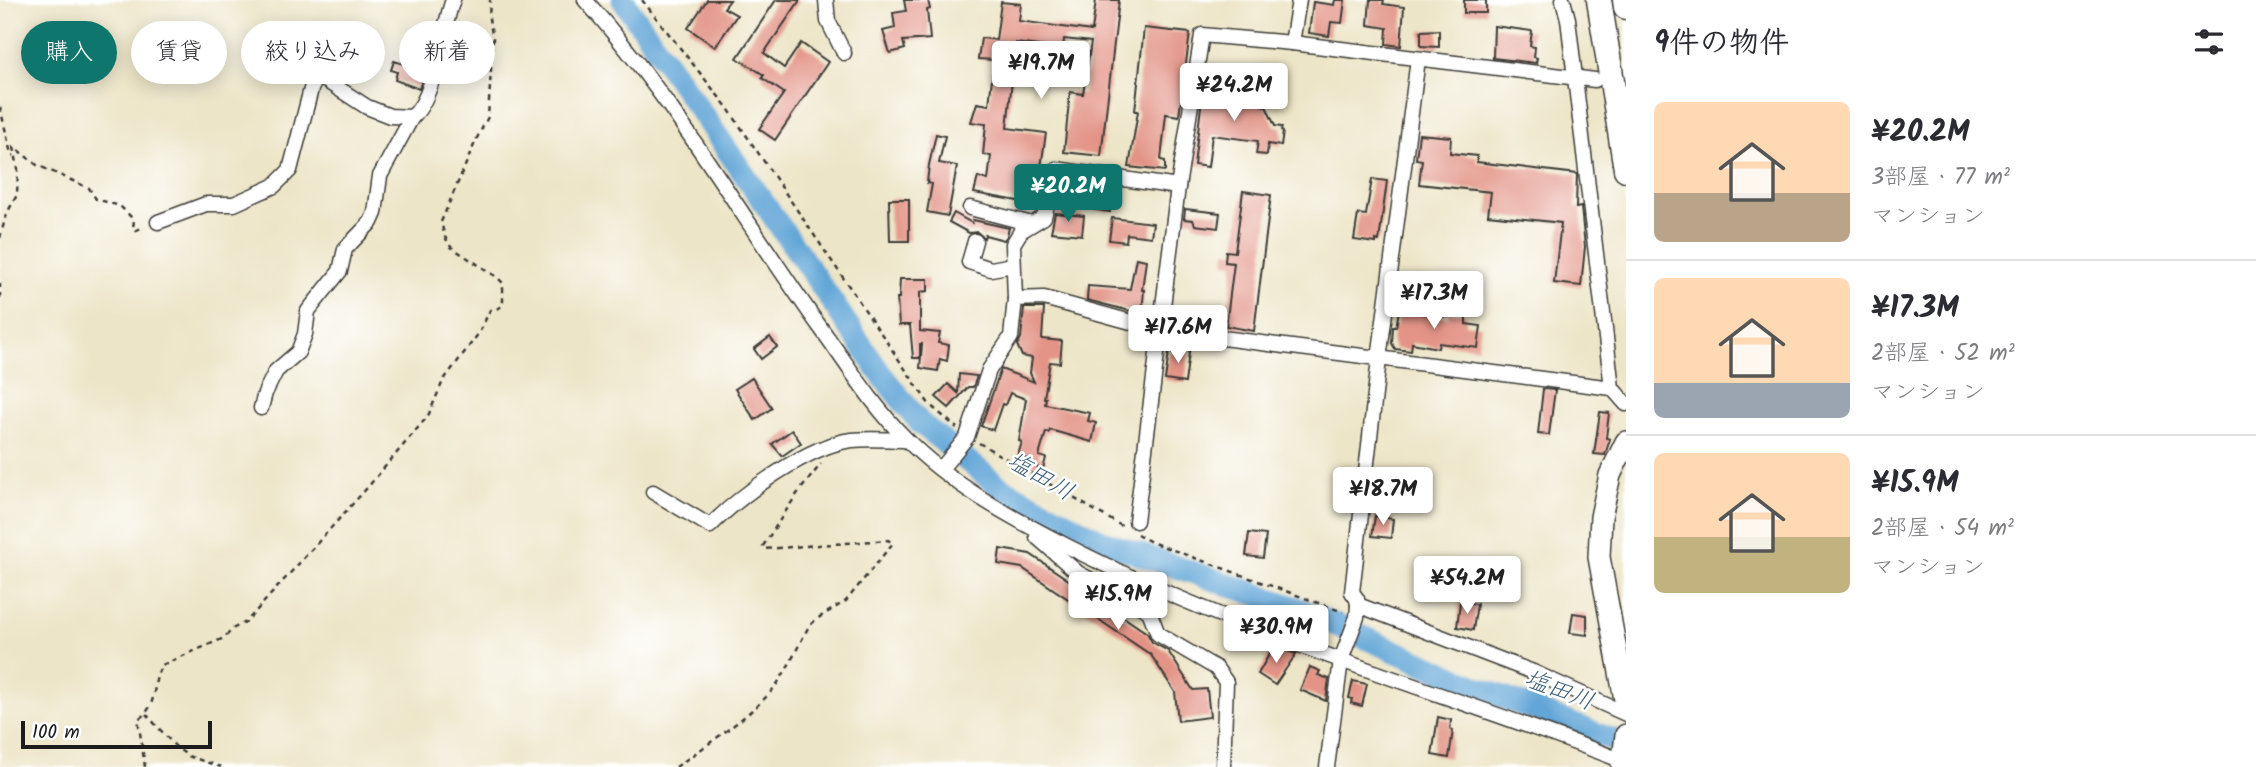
<!DOCTYPE html>
<html lang="ja">
<head>
<meta charset="utf-8">
<style>
  :root { --surface:#fff; --page:#f2f2f3; --text:#2b2b33; --muted:#7c7c81; --line:#e1e1e2; --accent:#0f766e }
  body { margin:0; font-family:Kalam,"Klee One",sans-serif; background:var(--page); color:var(--text); height:100vh; display:flex; flex-direction:column; font-size:26px; white-space:nowrap }
  * { box-sizing:border-box; margin:0 }
  p { font-size:23px; color:var(--muted) }
  .icon { flex:none; width:38px; height:38px; fill:none; stroke:currentColor; stroke-width:2; stroke-linecap:round; stroke-linejoin:round }
  .map { position:relative; flex:1; overflow:hidden }
  .side { display:flex; flex-direction:column; background:var(--surface); width:630px }
  .side>* { flex:none }
  .banner { position:absolute; left:21px; top:21px; width:665px; height:63px; display:flex; gap:14px }
  .scale { position:absolute; left:21px; bottom:18px; width:191px; box-sizing:border-box; padding-left:7px; border:4px solid #1c1c1c; border-top:0; font-size:19px; line-height:24px; white-space:nowrap; color:#1c1c1c; -webkit-text-stroke:5px #fff; paint-order:stroke }
  .price { position:absolute; translate:-50% -60px; padding:0 16px; border-radius:7px; background:#fff; color:#222; font-size:23px; line-height:46px; filter:drop-shadow(0 2px 4px #0008) }
  .price::after { content:''; position:absolute; left:50%; top:42px; width:21px; height:16px; margin-left:-10px; background:inherit; clip-path:polygon(0 0,100% 0,50% 100%) }
  .price.selected { background:var(--accent); color:#fff }
  ul { padding:0; list-style:none }
  li { display:flex; align-items:center; gap:21px; height:175px; padding:0 28px }
  li+li { border-top:2px solid var(--line) }
  li span { display:grid; place-items:center; flex:none; width:196px; height:140px; border-radius:10px; color:#555 }
  li>.icon { margin-inline-start:auto }
  span .icon { width:84px; height:84px; fill:#fffc; stroke-width:1 }
  li b { font-size:30px }
  h2 { display:flex; justify-content:space-between; align-items:center; height:84px; padding:0 28px; font-size:30px }
  .tag { padding:0 24px; border-radius:32px; background:var(--surface); box-shadow:0 4px 18px #0003; font-size:24px; line-height:63px }
  .tag.selected { background:var(--accent); color:#fff }
  main { display:flex; flex:1; min-height:0 }
  .map>svg:first-child { display:block }
  .lines { fill:none; stroke-linecap:round; stroke-linejoin:round }
  .river { stroke:#62a6d7; stroke-width:23 }
  .building { fill:#e39487 }
  .street-casing { stroke:#3b3a36; stroke-width:17 }
  .primary-casing { stroke:#3b3a36; stroke-width:24 }
  .highway-casing { stroke:#3b3a36; stroke-width:27 }
  .path { stroke:#3b3a36; stroke-width:2.5; stroke-dasharray:5 5; stroke-linecap:butt }
  .street { stroke:#fff; stroke-width:14 }
  .primary { stroke:#fff; stroke-width:21 }
  .highway { stroke:#fff; stroke-width:24 }
  .labels { text-anchor:middle; dominant-baseline:central; stroke-width:5; stroke-linejoin:round; paint-order:stroke }
  .water-label { font-size:24px; font-style:italic; fill:#3f617a; stroke:#fff }
</style>
</head>
<body>
<main>
<div class="map">
<svg width="1626" height="767" viewBox="0 0 1626 767">
  <rect width="100%" height="100%" fill="#fff"/>
  <filter id="ink" filterUnits="userSpaceOnUse"><feTurbulence type="fractalNoise" baseFrequency=".0143" numOctaves="2"/><feDisplacementMap in="SourceGraphic" scale="14" xChannelSelector="R" yChannelSelector="G"/><feConvolveMatrix kernelMatrix="1 2 1 2 8 2 1 2 1" color-interpolation-filters="sRGB"/></filter>
  <filter id="wash" filterUnits="userSpaceOnUse"><feTurbulence type="fractalNoise" baseFrequency=".00686" numOctaves="4" result="noise"/><feDisplacementMap in="SourceGraphic" scale="28" xChannelSelector="R" yChannelSelector="G"/><feGaussianBlur stdDeviation="1.57" result="paint"/><feColorMatrix in="noise" values="0 0 0 0 0 0 0 0 0 0 0 0 0 0 0 0 0 1.4 0 .05"/><feComposite in="paint" operator="in"/></filter>
  <g filter="url(#wash)">
    <rect width="100%" height="100%" fill="#ede5c7"/>
    <g class="lines">
      <path class="river" d="M 623,0 L 820,284 L 880,373 L 920,423 L 1000,487 L 1101,541 L 1302,610 L 1476,687 L 1626,745"/>
    </g>
    <g id="blocks">
      <g class="building">
        <path d="M 707,0 L 730,0 L 724,8 L 737,15 L 715,47 L 688,28 Z"/>
        <path d="M 776,0 L 800,0 L 764,53 L 784,68 L 801,43 L 828,62 L 775,140 L 759,129 L 784,93 L 762,78 L 764,75 L 737,58 Z"/>
        <path d="M 904,0 L 928,0 L 930,9 L 927,10 L 930,39 L 903,41 L 905,49 L 890,53 L 883,31 L 895,28 L 893,13 L 906,11 Z"/>
        <path d="M 1096,0 L 1119,0 L 1101,156 L 1064,152 L 1070,92 L 1083,94 L 1091,42 L 1064,39 L 1063,49 L 1016,43 L 1007,128 L 1046,133 L 1038,188 L 1041,189 L 1037,204 L 1023,200 L 1023,202 L 974,193 L 978,177 L 988,180 L 991,156 L 983,155 L 986,124 L 971,122 L 977,103 L 989,105 L 994,60 L 978,59 L 981,38 L 996,40 L 1001,2 L 1021,4 L 1019,21 L 1092,31 Z"/>
        <path d="M 1335,0 L 1345,0 L 1342,23 L 1331,22 L 1329,36 L 1309,33 L 1313,2 L 1334,5 Z"/>
        <path d="M 1370,0 L 1384,0 L 1383,4 L 1404,7 L 1401,46 L 1386,44 L 1387,28 L 1368,25 Z"/>
        <rect x="1464" y="0" width="22" height="13"/>
        <path d="M 1494,26 L 1532,31 L 1530,46 L 1535,47 L 1534,57 L 1537,58 L 1536,63 L 1493,58 Z"/>
        <path d="M 1144,28 L 1190,33 L 1179,116 L 1166,114 L 1161,160 L 1165,161 L 1165,171 L 1129,167 L 1138,111 L 1135,111 Z"/>
        <path d="M 1439,30 L 1439,47 L 1421,46 L 1421,31 Z"/>
        <path d="M 394,61 L 425,71 L 419,89 L 395,80 L 397,72 L 391,70 Z"/>
        <path d="M 1203,90 L 1261,98 L 1261,105 L 1266,106 L 1275,126 L 1282,127 L 1281,131 L 1283,132 L 1281,146 L 1268,144 L 1267,155 L 1256,154 L 1258,141 L 1212,135 L 1208,167 L 1194,165 Z"/>
        <path d="M 936,134 L 945,136 L 939,163 L 957,166 L 948,216 L 927,212 L 932,184 L 927,183 L 929,165 Z"/>
        <path d="M 1419,134 L 1451,137 L 1450,153 L 1477,156 L 1477,162 L 1577,174 L 1576,208 L 1581,207 L 1585,247 L 1581,286 L 1554,283 L 1561,223 L 1488,215 L 1491,192 L 1419,184 L 1422,160 L 1416,159 Z"/>
        <path d="M 1372,179 L 1387,181 L 1379,241 L 1376,240 L 1376,243 L 1354,240 L 1358,214 L 1366,215 Z"/>
        <path d="M 1095,184 L 1113,187 L 1110,212 L 1091,209 Z"/>
        <path d="M 1243,191 L 1271,195 L 1254,331 L 1226,326 L 1234,263 L 1225,262 L 1226,251 L 1235,252 Z"/>
        <path d="M 889,199 L 909,199 L 909,241 L 890,241 Z"/>
        <path d="M 1185,209 L 1220,213 L 1218,228 L 1195,225 L 1193,220 L 1184,219 Z"/>
        <path d="M 954,213 L 972,223 L 973,220 L 1009,228 L 1007,236 L 1004,240 L 985,235 L 984,238 L 977,232 L 969,233 L 949,222 Z"/>
        <path d="M 1055,213 L 1084,216 L 1082,235 L 1051,232 Z"/>
        <path d="M 1112,218 L 1153,223 L 1151,237 L 1127,234 L 1126,242 L 1109,240 Z"/>
        <path d="M 1136,258 L 1146,260 L 1142,290 L 1144,290 L 1142,314 L 1087,300 L 1088,286 L 1130,289 Z"/>
        <path d="M 900,279 L 928,279 L 928,291 L 920,292 L 920,331 L 940,333 L 938,343 L 949,345 L 947,361 L 940,359 L 938,371 L 920,368 L 922,344 L 920,344 L 920,358 L 913,358 L 910,325 L 899,325 L 897,298 L 899,298 Z"/>
        <path d="M 1024,308 L 1044,308 L 1042,339 L 1062,341 L 1060,363 L 1050,362 L 1044,398 L 1046,398 L 1045,404 L 1090,413 L 1088,421 L 1096,423 L 1092,442 L 1050,430 L 1049,433 L 1046,432 L 1039,456 L 1046,458 L 1043,469 L 1032,466 L 1033,462 L 1018,455 L 1022,442 L 1019,441 L 1026,399 L 1010,393 L 1005,405 L 1002,404 L 993,430 L 981,426 L 1001,369 L 1034,382 L 1030,373 L 1032,358 L 1022,356 L 1017,345 L 1021,338 Z"/>
        <path d="M 1402,308 L 1417,309 L 1416,313 L 1448,317 L 1449,312 L 1466,314 L 1466,324 L 1481,326 L 1478,348 L 1439,343 L 1438,348 L 1412,343 L 1411,351 L 1395,349 L 1392,343 L 1393,327 L 1396,327 L 1399,311 L 1402,312 Z"/>
        <path d="M 770,337 L 777,347 L 761,359 L 754,349 Z"/>
        <path d="M 1180,344 L 1190,345 L 1185,383 L 1165,380 L 1169,352 L 1179,353 Z"/>
        <path d="M 959,374 L 977,376 L 973,387 L 968,387 L 949,408 L 936,397 L 948,384 L 958,393 Z"/>
        <path d="M 752,378 L 772,408 L 755,420 L 735,389 Z"/>
        <path d="M 1543,389 L 1555,390 L 1549,435 L 1538,434 Z"/>
        <path d="M 1600,412 L 1609,413 L 1606,438 L 1610,439 L 1605,455 L 1594,454 Z"/>
        <path d="M 792,430 L 801,443 L 782,456 L 772,444 Z"/>
        <path d="M 1375,516 L 1393,519 L 1391,538 L 1372,536 Z"/>
        <path d="M 1249,533 L 1266,535 L 1263,558 L 1246,556 Z"/>
        <path d="M 1000,549 L 1030,554 L 1147,633 L 1152,642 L 1168,651 L 1193,690 L 1207,689 L 1210,717 L 1178,721 L 1175,692 L 1151,655 L 1022,568 L 998,564 Z"/>
        <path d="M 1460,602 L 1477,604 L 1473,630 L 1457,627 Z"/>
        <path d="M 1573,613 L 1587,615 L 1587,635 L 1570,633 Z"/>
        <path d="M 1274,646 L 1296,654 L 1275,685 L 1258,674 Z"/>
        <path d="M 1310,667 L 1320,671 L 1318,675 L 1329,679 L 1326,701 L 1300,690 Z"/>
        <path d="M 1353,681 L 1367,684 L 1362,706 L 1351,703 L 1352,699 L 1349,698 Z"/>
        <path d="M 1438,717 L 1451,720 L 1450,729 L 1453,730 L 1449,758 L 1432,755 Z"/>
      </g>
    </g>
  </g>
  <g filter="url(#ink)">
    <use href="#blocks" fill-opacity="0" stroke="#3b3a36" stroke-width="2"/>
    <g class="lines">
      <g class="street-casing">
        <g id="street">
          <path d="M 585,0 C 675,100 741,217 820,327 C 847,364 872,405 905,438 C 950,484 1010,517 1067,546 C 1244,637 1438,689 1623,761"/>
          <path d="M 826,0 L 828,21 L 844,53"/>
          <path d="M 1563,0 L 1568,19 L 1612,388 L 1626,404"/>
          <path d="M 1292,43 L 1299,0"/>
          <path d="M 1418,59 L 1379,359 L 1352,592 L 1357,599 L 1358,605 L 1533,672 L 1626,714"/>
          <path d="M 970,208 L 1032,224"/>
          <path d="M 158,222 L 206,204 L 234,204 L 274,186 L 290,170 L 311,89 L 316,79 L 322,78 L 367,107 L 390,116 L 412,117 C 436,97 441,31 453,0"/>
          <path d="M 975,241 L 969,262 L 991,269 L 1013,265"/>
          <path d="M 1015,299 L 1013,244 L 1021,231 L 1044,217 L 1056,169 L 1178,187"/>
          <path d="M 261,408 L 265,393 L 276,371 L 298,352 L 305,334 L 308,311 L 340,271 L 345,249 L 371,222 L 375,213 L 380,176 L 412,117"/>
          <path d="M 941,469 L 967,437 L 989,370 L 1011,337 L 1015,299 L 1044,298 L 1160,330 L 1612,388"/>
          <path d="M 653,492 L 710,526 C 741,495 808,445 852,440 C 870,438 889,440 906,440"/>
          <path d="M 1136,521 L 1178,187 L 1202,35 L 1292,43 L 1595,80"/>
          <path d="M 1037,537 L 1078,573 L 1149,611 L 1158,634 L 1216,668 L 1226,682 L 1223,767"/>
          <path d="M 1327,767 L 1341,660 L 1357,617 L 1358,605"/>
        </g>
      </g>
      <g class="primary-casing">
        <g id="primary">
          <path d="M 1626,442 L 1610,475 L 1601,517 L 1599,557 L 1626,705"/>
          <path d="M 1622,767 L 1626,735"/>
        </g>
      </g>
      <g class="highway-casing">
        <g id="highway">
          <path d="M 1599,0 L 1626,169"/>
          <path d="M 1625,0 L 1626,7"/>
        </g>
      </g>
      <g class="path">
        <path d="M 642,0 L 727,107 L 929,404 L 957,428"/>
        <path d="M 0,107 L 11,154 L 14,156"/>
        <path d="M 0,238 L 6,215 L 17,195 L 18,169 L 14,147 L 37,165 L 89,188 L 96,199 L 120,206 L 134,220 L 133,228 L 136,230 L 145,227"/>
        <path d="M 0,283 L 0,303"/>
        <path d="M 979,443 L 1125,528"/>
        <path d="M 1137,534 L 1151,542 L 1343,612"/>
        <path d="M 146,714 L 175,746 L 188,756 L 221,767"/>
        <path d="M 145,767 L 138,719 C 160,706 150,683 162,665 L 224,638 L 234,628 L 246,622 L 367,488 L 428,416 L 443,381 L 479,333 L 490,310 L 499,308 L 503,305 L 503,283 L 497,277 L 451,247 L 445,237 L 441,222 L 477,138 L 488,117 L 493,38 L 489,19 L 490,0"/>
        <path d="M 676,767 C 705,746 757,712 777,684 C 789,667 798,646 808,628 L 815,620 L 846,601 L 893,543 L 888,540 L 764,549 L 763,546 L 797,494 L 821,464"/>
      </g>
      <use href="#street" class="street"/>
      <use href="#primary" class="primary"/>
      <use href="#highway" class="highway"/>
    </g>
  </g>
  <g class="labels">
    <g class="water-label">
      <text transform="translate(1040 477) rotate(30)">塩田川</text>
      <text transform="translate(1559 691) rotate(21)">塩田川</text>
    </g>
  </g>
</svg>
<div class="scale">100 m</div>
<b class="price" style="left:1041px;top:101px">¥19.7M</b>
<b class="price" style="left:1234px;top:123px">¥24.2M</b>
<b class="price selected" style="left:1068px;top:224px">¥20.2M</b>
<b class="price" style="left:1434px;top:331px">¥17.3M</b>
<b class="price" style="left:1178px;top:365px">¥17.6M</b>
<b class="price" style="left:1383px;top:527px">¥18.7M</b>
<b class="price" style="left:1467px;top:616px">¥54.2M</b>
<b class="price" style="left:1118px;top:632px">¥15.9M</b>
<b class="price" style="left:1276px;top:665px">¥30.9M</b>
<div class="banner">
<a class="tag selected">購入</a>
<a class="tag">賃貸</a>
<a class="tag">絞り込み</a>
<a class="tag">新着</a>
</div>
</div>
<section class="side">
<h2>9件の物件<svg class="icon" aria-label="filters" viewBox="0 0 24 24"><path d="M4 7h16M4 17h16"/><circle cx="9" cy="7" r="2"/><circle cx="15" cy="17" r="2"/></svg></h2>
<ul>
<li><span style="background:linear-gradient(#ffd9b3 65%,#b9a48a 0)"><svg class="icon" aria-label="home" viewBox="0 0 24 24"><path d="M3 11l9-7 9 7M6 9v11h12V9"/></svg></span><div><b>¥20.2M</b><p>3部屋 · 77 m²</p><p>マンション</p></div></li>
<li><span style="background:linear-gradient(#ffd9b3 75%,#9aa5b1 0)"><svg class="icon" aria-label="home" viewBox="0 0 24 24"><path d="M3 11l9-7 9 7M6 9v11h12V9"/></svg></span><div><b>¥17.3M</b><p>2部屋 · 52 m²</p><p>マンション</p></div></li>
<li><span style="background:linear-gradient(#ffd9b3 60%,#c2b280 0)"><svg class="icon" aria-label="home" viewBox="0 0 24 24"><path d="M3 11l9-7 9 7M6 9v11h12V9"/></svg></span><div><b>¥15.9M</b><p>2部屋 · 54 m²</p><p>マンション</p></div></li>
</ul>
</section>
</main>
</body>
</html>
